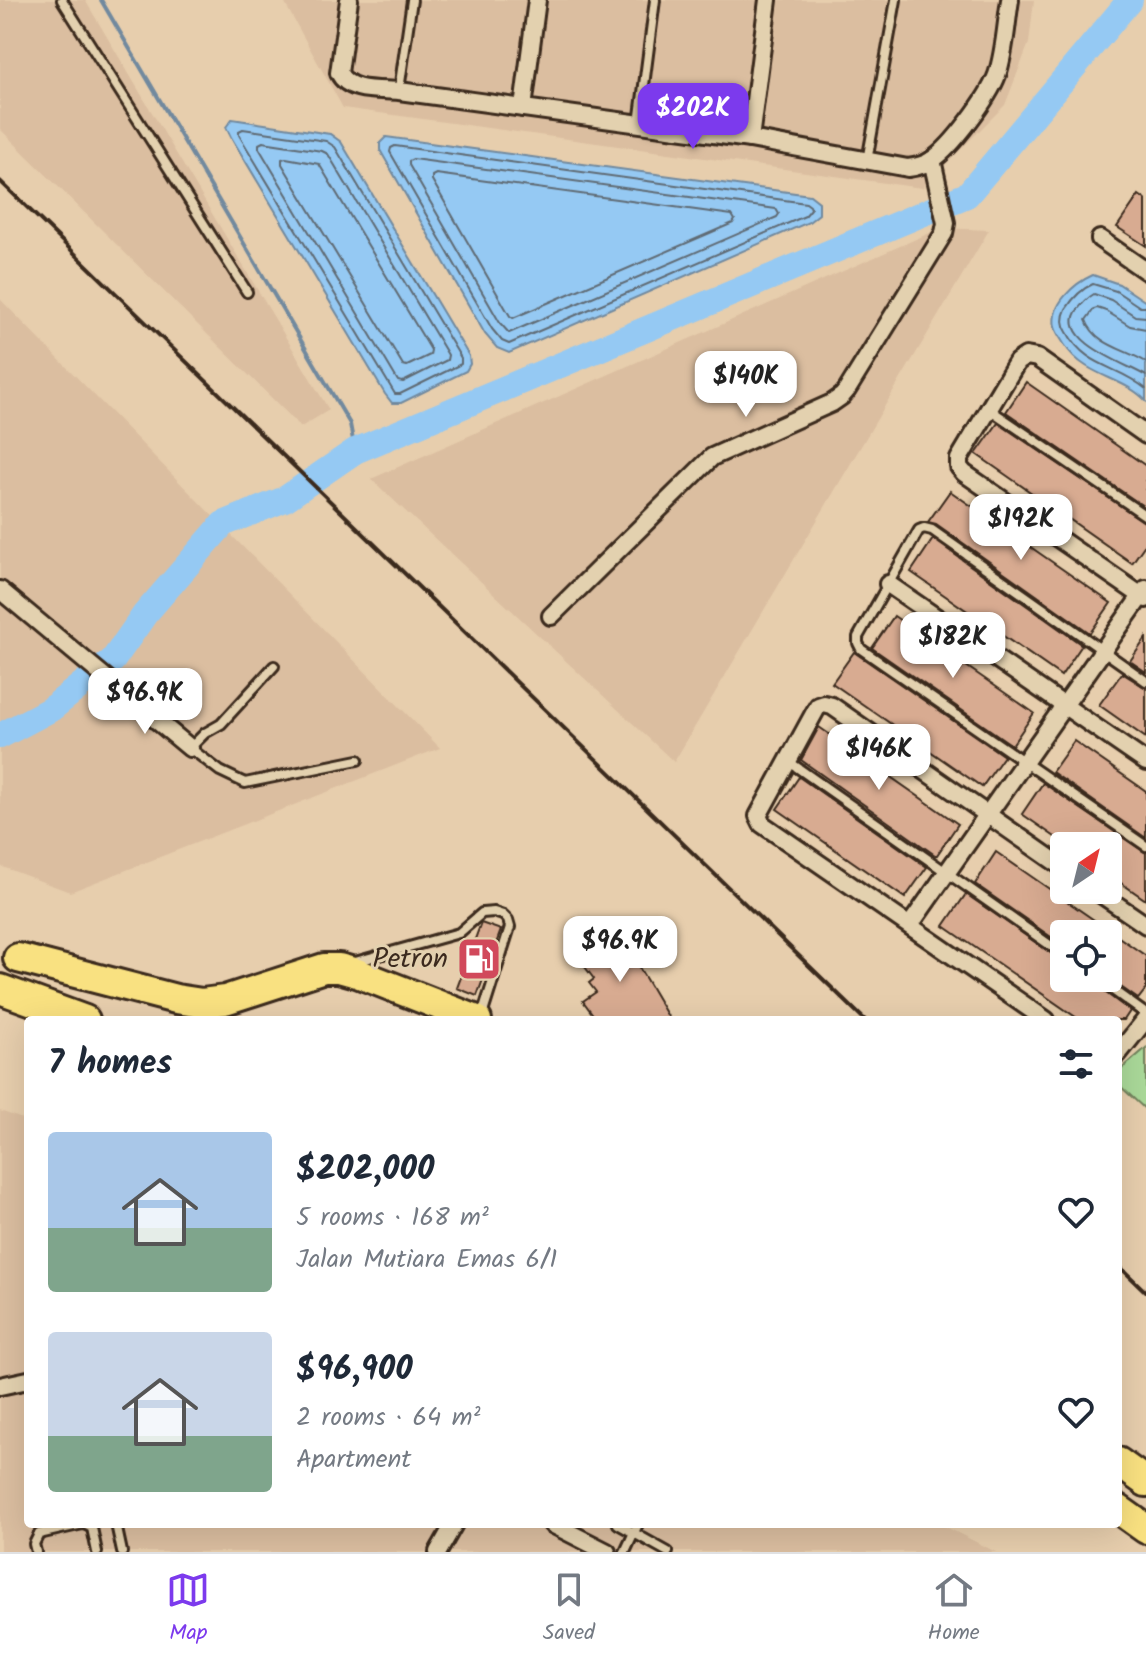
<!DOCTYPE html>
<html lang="en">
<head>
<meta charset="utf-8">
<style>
  :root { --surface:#fff; --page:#f6f6f7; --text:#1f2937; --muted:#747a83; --line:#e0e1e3; --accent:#7c3aed }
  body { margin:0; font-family:Kalam,sans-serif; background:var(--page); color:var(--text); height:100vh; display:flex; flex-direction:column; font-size:30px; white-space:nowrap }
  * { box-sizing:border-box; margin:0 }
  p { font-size:26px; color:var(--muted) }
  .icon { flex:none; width:44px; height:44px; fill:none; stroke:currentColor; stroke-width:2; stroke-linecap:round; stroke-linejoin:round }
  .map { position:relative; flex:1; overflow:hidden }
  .side { position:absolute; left:24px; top:1016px; width:1098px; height:512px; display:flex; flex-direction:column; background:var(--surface); border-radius:8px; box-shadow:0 8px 32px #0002 }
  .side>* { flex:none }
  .needle { width:52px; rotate:35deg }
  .controls { position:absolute; left:1050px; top:832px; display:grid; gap:16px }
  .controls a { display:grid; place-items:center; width:72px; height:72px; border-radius:8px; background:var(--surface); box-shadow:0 8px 32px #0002; font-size:40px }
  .price { position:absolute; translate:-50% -68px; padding:0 18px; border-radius:16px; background:#fff; color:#222; font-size:26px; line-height:52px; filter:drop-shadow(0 2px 4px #0008) }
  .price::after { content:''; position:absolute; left:50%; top:48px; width:24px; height:18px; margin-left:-12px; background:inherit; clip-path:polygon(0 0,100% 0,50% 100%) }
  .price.current { background:var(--accent); color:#fff }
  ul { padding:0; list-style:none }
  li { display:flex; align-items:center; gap:24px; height:200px; padding:0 24px }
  li span { display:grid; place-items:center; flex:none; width:224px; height:160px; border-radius:8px; color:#555 }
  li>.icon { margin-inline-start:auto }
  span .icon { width:96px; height:96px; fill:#fffc; stroke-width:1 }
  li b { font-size:34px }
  h2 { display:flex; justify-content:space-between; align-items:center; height:96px; padding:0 24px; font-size:34px }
  .dock { display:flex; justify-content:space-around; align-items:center; height:112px; border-top:2px solid var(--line); background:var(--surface); font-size:22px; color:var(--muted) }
  .dock a { display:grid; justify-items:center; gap:4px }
  .dock .current { color:var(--accent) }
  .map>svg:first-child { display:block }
  .built { fill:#dbbea0 }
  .green { fill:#aad999; stroke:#72825c; stroke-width:2 }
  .water { fill:#95c9f3; stroke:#71899e; stroke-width:2 }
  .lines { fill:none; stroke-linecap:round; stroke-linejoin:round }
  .shore { stroke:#5f6a73; stroke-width:2 }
  .stream { stroke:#71899e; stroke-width:4 }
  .river { stroke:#95c9f3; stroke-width:26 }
  .building { fill:#d8ab91; stroke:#3b2a1e; stroke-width:2 }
  .service-casing { stroke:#3b2a1e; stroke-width:14 }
  .minor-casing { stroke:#3b2a1e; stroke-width:22 }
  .trunk-casing { stroke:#3b2a1e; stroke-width:34 }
  .service { stroke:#e3d1af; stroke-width:8 }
  .minor { stroke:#e3d1af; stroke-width:16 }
  .trunk { stroke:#f9e181; stroke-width:28 }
  .rail { stroke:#3b2a1e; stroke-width:4 }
  .labels { text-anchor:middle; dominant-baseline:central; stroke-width:6; stroke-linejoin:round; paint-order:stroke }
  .poi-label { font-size:28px; fill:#3b2a1e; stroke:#e3d1af; text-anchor:end }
</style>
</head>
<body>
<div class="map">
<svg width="1146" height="1552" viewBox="0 0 1146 1552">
  <rect width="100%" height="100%" fill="#e7cead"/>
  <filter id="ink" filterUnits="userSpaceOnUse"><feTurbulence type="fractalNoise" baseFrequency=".0125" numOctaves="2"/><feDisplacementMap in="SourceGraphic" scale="16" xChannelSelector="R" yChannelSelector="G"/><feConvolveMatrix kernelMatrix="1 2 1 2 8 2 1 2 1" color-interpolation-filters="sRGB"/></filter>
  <g filter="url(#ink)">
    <g class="built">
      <path d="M 0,0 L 85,0 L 329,410 L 301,427 L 0,129 Z"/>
      <path d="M 283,0 L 1034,0 L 1029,43 L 1005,105 L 922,188 L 343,108 Z"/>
      <path d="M 941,228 L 989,230 L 674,762 L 371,479 Z"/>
      <path d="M 0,299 L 440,748 L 70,892 L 0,866 Z"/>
      <path d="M 0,1111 L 28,1121 L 28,1524 L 940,1524 L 996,1552 L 0,1552 Z"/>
    </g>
    <path class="green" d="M 1146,1048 L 1146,1110 L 1118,1084 L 1118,1072 Z"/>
    <g class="water">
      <path d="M 232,119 L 330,134 L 341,142 L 469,356 L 470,364 L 466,371 L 401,403 L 392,403 L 385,394 L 231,137 L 226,127 Z"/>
      <path d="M 386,137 L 810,195 L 819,202 L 819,214 L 809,222 L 509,353 L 497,348 L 485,334 L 380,150 L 380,143 Z"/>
      <path d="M 1093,275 L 1119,284 L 1146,302 L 1146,401 C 1129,383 1106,379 1086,366 C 1078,361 1069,352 1064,344 C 1061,339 1056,332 1055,327 C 1050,304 1075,283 1093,275 Z"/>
    </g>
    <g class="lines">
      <g class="shore">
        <path d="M 243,129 L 326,141 L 335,147 L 461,358 L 461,364 L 400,394 L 395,394 L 239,135 L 239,131 Z"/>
        <path d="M 263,142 L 322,151 L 328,154 L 448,355 L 447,360 L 403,382 L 398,381 L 259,148 L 259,144 Z"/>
        <path d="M 395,146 L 806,203 L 810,206 L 811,209 L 805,216 L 509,344 L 502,341 L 492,329 L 390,152 L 391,148 Z"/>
        <path d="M 286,158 L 319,164 L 431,350 L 430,355 L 407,366 L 403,365 L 282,164 L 282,159 Z"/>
        <path d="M 413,159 L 776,209 L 779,214 L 777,217 L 509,333 L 500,323 L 409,165 L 409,161 Z"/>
        <path d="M 436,174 L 732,215 L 735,220 L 733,223 L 513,318 L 510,316 L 432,180 L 432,176 Z"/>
        <path d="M 1146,307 L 1140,307 L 1116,291 L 1093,284 C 1081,289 1073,298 1066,309 C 1062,317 1062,325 1067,332 C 1086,368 1118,365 1146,389"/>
        <path d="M 1146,317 L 1135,316 L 1111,300 L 1094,294 C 1087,298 1081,305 1076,312 C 1059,342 1129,365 1146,376"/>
        <path d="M 1146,329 L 1130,326 L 1106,311 L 1097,308 L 1094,309 L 1086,320 C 1095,345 1125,349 1146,362"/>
      </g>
      <path class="stream" d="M 101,0 L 350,424 L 355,451"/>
      <path class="river" d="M 0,736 L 51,709 L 113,660 L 145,614 L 223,524 L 285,499 L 355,451 L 967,195 L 1130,0"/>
    </g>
    <g class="building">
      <path d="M 1139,195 L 1146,200 L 1146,246 L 1117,227 Z"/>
      <path d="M 1026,382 L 1146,466 L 1146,508 L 1006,412 Z"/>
      <path d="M 998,423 L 1146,523 L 1146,543 L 1132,563 L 976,454 Z"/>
      <path d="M 950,491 L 1111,603 L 1090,633 L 936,524 L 928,522 Z"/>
      <path d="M 933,539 L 1082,645 L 1061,676 L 911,572 Z"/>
      <path d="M 894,616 L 1034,713 L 1012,745 L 872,648 Z"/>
      <path d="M 1146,638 L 1146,672 L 1130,661 Z"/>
      <path d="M 854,652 L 1004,756 L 982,787 L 832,683 Z"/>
      <path d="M 1122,673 L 1146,688 L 1146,738 L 1099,705 Z"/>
      <path d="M 819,727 L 958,824 L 937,855 L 935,855 L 801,760 Z"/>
      <path d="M 1074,741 L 1146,791 L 1146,838 L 1052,772 Z"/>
      <path d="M 799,777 L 927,867 L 905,898 L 777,809 Z"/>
      <path d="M 1043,783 L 1146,853 L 1146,900 L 1108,874 L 1108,846 L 1068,846 L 1022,814 Z"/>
      <path d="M 996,852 L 1146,956 L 1146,989 L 1139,998 L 1138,999 L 1108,978 L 1108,934 L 1064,934 L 1064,946 L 975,884 Z"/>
      <path d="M 966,894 L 1064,962 L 1064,978 L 1086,978 L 1130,1011 L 1124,1020 L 1080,1020 L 944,926 Z"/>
      <path d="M 481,923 L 501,930 L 477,996 L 457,988 Z"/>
      <path d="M 612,926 L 630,952 L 670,1020 L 597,1020 L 583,1001 L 596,992 L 589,983 L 594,979 L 585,967 L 603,932 Z"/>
    </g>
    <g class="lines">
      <g class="service-casing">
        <g id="service">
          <path d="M 62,0 L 247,292"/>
          <path d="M 399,90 L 412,0"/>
          <path d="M 639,124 L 655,0"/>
          <path d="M 867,161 L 896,0"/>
          <path d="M 989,409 L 1146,516"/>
          <path d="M 274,666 L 221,724 L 205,733 L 190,748 L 220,771 L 245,783 L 358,760"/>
          <path d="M 1146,681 L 932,530 L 924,528 L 919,530 L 858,637 L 858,643 L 861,649 L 1146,846"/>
          <path d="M 788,761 L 1064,955"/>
          <path d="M 355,962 L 459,933 L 482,913 L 494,912 L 503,915 L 508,920 L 510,927 L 481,1019"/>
          <path d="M 1096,978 L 1146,1014"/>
          <path d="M 84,1524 L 92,1528 L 97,1552"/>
          <path d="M 116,1524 L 122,1552"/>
          <path d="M 618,1524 L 668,1552"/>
          <path d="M 36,1552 L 34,1544 L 39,1534 L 83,1524"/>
          <path d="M 625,1552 L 638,1524"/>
        </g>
      </g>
      <g class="minor-casing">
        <g id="minor">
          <path d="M 349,0 L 339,73 C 349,93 379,89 399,91 L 750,139 L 908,168 C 916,167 925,165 932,160 C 952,147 989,97 997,75 C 1005,52 1006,24 1010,0"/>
          <path d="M 523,108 L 537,0"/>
          <path d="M 750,139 L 768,0"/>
          <path d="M 1100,239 L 1146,271"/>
          <path d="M 1146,435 L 1037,358 L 1026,356 L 1017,362 L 959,459 L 959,467 L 964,473 L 1146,599"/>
          <path d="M 888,584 L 1146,762"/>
          <path d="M 0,590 L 190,748"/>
          <path d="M 551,616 L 712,457 L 832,403 L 842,396 L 847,390 L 944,233 L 946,223 L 932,160"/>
          <path d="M 1095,890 L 1146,925"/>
          <path d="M 910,925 L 1146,589"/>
          <path d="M 1046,1020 L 762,824 L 758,816 L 818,706 L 824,704 L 832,706 L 1064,868"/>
          <path d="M 1118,1054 L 1146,1019"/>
          <path d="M 0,1386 L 28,1380"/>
          <path d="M 552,1524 L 607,1552"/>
          <path d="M 438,1552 L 454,1524"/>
        </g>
      </g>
      <g class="trunk-casing">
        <g id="trunk">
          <path d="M 18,958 L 176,999 L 202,1003 L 225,1000 L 324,968 L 339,968 L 357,973 L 477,1020"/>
          <path d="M 0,989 L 85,1020"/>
          <path d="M 1118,1462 L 1146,1482"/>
          <path d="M 1118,1509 L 1146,1529"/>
        </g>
      </g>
      <use href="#service" class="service"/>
      <use href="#minor" class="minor"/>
      <use href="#trunk" class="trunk"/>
      <g class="rail">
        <path d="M 0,181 L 865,1020"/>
        <path d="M 1118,1265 L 1146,1292"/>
      </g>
    </g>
  </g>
  <defs>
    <g id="fuel-square" transform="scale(2.3)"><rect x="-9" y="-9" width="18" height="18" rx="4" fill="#d1495b" stroke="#e3d1af"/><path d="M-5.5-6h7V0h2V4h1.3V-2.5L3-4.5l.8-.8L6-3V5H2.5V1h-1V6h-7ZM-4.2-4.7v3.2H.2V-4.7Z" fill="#fff"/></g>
  </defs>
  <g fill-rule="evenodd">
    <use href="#fuel-square" x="479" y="959"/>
  </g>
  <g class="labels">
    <g class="poi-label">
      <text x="448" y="959">Petron</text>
    </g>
  </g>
</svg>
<div class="controls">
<a><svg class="needle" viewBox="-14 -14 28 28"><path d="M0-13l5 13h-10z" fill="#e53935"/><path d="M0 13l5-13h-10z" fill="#747a83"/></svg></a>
<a><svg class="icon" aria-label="locate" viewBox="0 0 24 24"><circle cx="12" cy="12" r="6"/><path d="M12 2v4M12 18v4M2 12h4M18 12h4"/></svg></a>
</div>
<b class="price current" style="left:693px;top:151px">$202K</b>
<b class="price" style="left:746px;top:419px">$140K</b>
<b class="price" style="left:1021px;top:562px">$192K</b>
<b class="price" style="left:953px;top:680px">$182K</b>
<b class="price" style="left:145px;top:736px">$96.9K</b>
<b class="price" style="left:879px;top:792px">$146K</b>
<b class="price" style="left:620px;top:984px">$96.9K</b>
<section class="side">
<h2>7 homes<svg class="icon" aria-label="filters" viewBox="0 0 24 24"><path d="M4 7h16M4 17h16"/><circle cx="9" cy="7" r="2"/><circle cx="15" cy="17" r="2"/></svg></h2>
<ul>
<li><span style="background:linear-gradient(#a9c7e8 60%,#7fa58c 0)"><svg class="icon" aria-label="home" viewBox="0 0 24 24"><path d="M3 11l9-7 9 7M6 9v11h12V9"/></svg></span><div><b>$202,000</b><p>5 rooms · 168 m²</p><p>Jalan Mutiara Emas 6/1</p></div><svg class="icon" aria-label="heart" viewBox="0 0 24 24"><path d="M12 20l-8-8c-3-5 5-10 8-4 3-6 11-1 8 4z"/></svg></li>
<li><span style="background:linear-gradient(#c9d6e8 65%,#7fa58c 0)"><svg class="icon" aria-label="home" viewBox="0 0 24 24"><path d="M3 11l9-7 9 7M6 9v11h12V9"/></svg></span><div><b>$96,900</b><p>2 rooms · 64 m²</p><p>Apartment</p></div><svg class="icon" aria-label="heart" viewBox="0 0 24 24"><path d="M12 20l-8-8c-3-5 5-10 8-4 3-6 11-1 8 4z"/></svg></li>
</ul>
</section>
</div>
<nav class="dock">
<a class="current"><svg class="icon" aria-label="map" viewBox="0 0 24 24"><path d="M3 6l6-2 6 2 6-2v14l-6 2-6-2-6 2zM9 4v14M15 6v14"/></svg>Map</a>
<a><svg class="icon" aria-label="saved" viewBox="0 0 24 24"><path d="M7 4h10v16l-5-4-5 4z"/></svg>Saved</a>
<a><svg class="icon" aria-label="home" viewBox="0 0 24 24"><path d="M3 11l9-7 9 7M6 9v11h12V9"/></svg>Home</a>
</nav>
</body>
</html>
